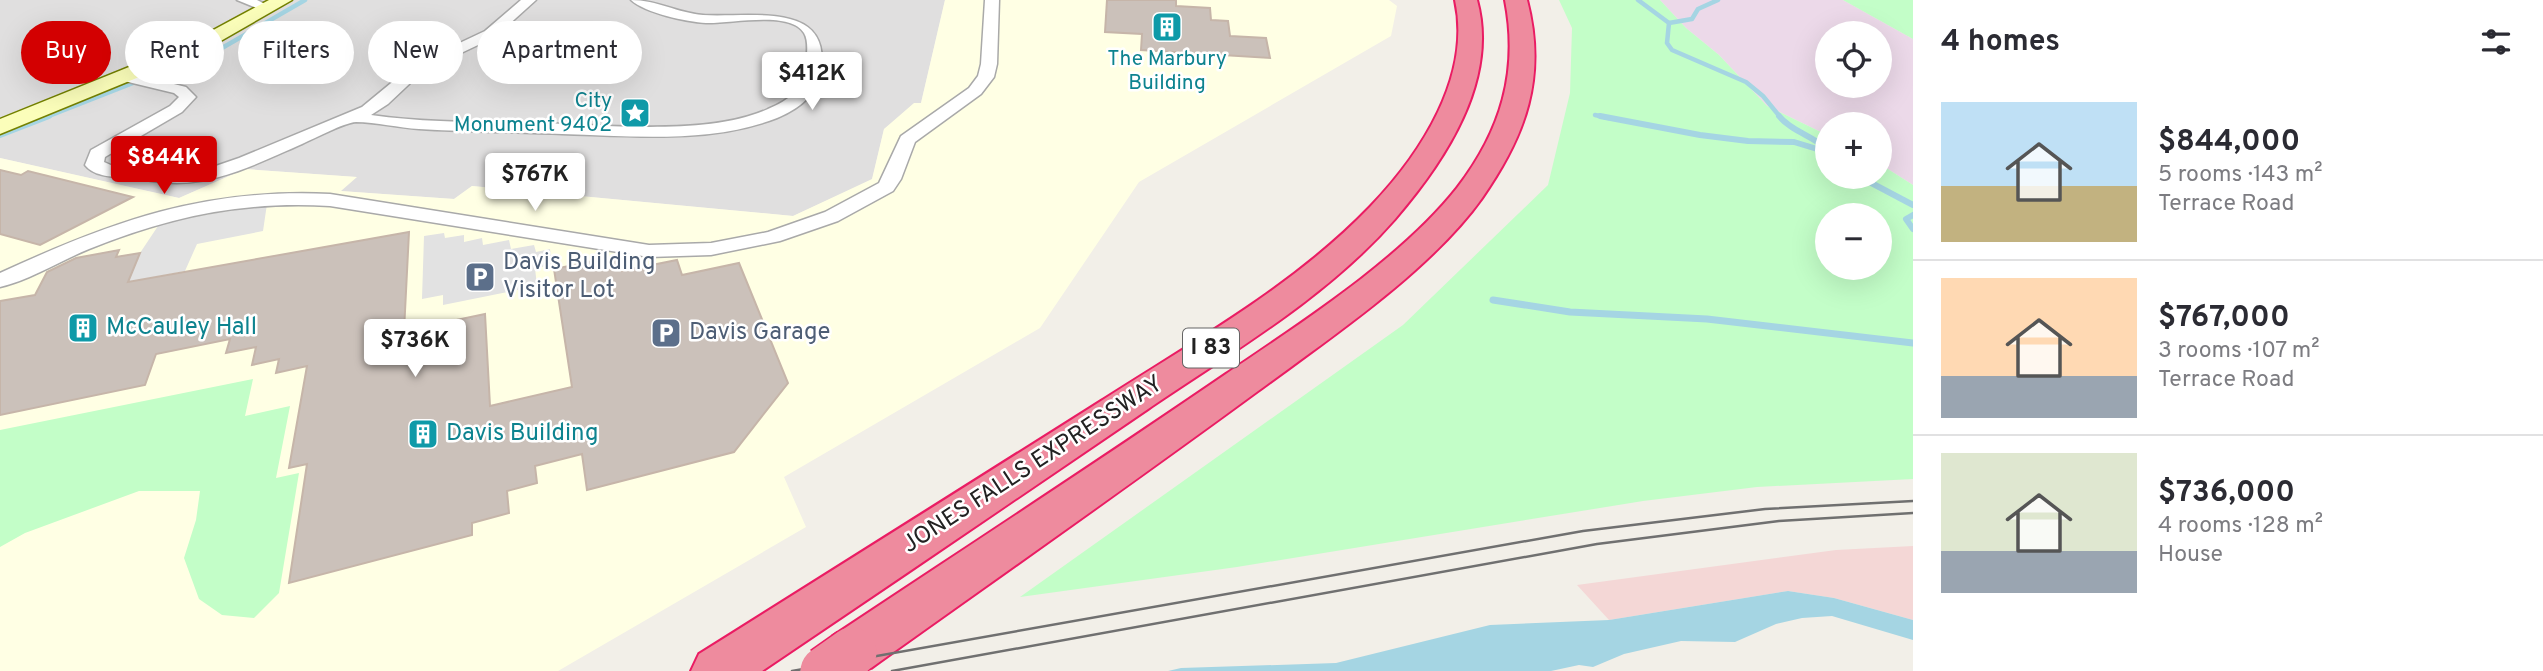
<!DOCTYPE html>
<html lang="en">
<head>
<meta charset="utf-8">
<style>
  :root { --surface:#fff; --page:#f7f7f7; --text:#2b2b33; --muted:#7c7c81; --line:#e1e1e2; --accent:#d30001 }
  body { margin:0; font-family:Overpass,sans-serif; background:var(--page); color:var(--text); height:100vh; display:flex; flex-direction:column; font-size:26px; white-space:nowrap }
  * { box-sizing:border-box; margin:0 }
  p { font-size:23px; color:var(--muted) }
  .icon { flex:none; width:38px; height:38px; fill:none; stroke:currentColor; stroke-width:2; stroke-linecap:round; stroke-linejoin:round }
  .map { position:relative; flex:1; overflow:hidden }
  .side { display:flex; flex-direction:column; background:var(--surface); width:630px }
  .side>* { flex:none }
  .hud { position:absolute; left:21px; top:21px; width:665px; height:63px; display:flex; gap:14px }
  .buttons { position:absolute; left:1815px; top:21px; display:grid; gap:14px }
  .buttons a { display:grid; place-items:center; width:77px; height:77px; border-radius:50%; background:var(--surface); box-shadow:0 7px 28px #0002; font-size:35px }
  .price { position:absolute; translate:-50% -60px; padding:0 16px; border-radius:7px; background:#fff; color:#222; font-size:23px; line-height:46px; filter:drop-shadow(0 2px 4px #0008) }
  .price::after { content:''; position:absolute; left:50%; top:42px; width:21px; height:16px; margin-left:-10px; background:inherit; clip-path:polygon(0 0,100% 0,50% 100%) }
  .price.on { background:var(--accent); color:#fff }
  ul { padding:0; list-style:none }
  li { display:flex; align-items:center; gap:21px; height:175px; padding:0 28px }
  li+li { border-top:2px solid var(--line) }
  li span { display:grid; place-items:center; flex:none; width:196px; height:140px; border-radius:0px; color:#555 }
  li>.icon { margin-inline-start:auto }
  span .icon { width:84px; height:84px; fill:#fffc; stroke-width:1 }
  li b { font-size:30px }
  h2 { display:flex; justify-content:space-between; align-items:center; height:84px; padding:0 28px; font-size:30px }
  .tag { padding:0 24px; border-radius:32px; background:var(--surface); box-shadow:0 7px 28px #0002; font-size:24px; line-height:63px }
  .tag.on { background:var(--accent); color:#fff }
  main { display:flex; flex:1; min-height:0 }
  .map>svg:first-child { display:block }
  .residential { fill:#e0dfdf }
  .commercial { fill:#f4d7d6 }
  .industrial { fill:#ecd9e9; fill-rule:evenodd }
  .education { fill:#ffffe4 }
  .park { fill:#c3fec8; fill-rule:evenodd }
  .parking { fill:#e2e2e2 }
  .water { fill:#a5d5e3 }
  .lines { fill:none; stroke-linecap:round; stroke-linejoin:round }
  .stream-far2 { stroke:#a5d5e3; stroke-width:4.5 }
  .stream-far1 { stroke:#a5d5e3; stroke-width:6 }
  .stream { stroke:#a5d5e3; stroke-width:7 }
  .building { fill:#cbc1ba; stroke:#c6b5a9; stroke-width:2 }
  .street-casing { stroke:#a9a9a9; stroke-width:3 }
  .secondary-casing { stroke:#748100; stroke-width:3 }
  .highway-casing { stroke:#ea1c63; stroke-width:4 }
  .street { fill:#fff; fill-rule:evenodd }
  .secondary { fill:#fbfeba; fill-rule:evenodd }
  .highway { fill:#ee8b9e; fill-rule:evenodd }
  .tram { stroke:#707070; stroke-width:2.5 }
  .highway-bridge-casing { stroke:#ea1c63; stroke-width:52; stroke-linecap:butt }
  .highway-bridge { stroke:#ee8b9e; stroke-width:49 }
  .labels { text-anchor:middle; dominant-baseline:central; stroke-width:5; stroke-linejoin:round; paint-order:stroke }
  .far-culture-label { font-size:21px; fill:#0d838f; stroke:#fff }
  .shield { fill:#fff; stroke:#646464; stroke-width:2 }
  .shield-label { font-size:23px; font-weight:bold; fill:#222 }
  .service-label { font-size:24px; fill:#4e5e75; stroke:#fff; text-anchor:start }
  .culture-label { font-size:24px; fill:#0d838f; stroke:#fff; text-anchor:start }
  .street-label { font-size:24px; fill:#222; stroke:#fff }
</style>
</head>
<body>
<main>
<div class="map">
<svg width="1913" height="671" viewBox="0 0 1913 671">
  <rect width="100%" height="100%" fill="#f2efe8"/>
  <path class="residential" d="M 0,0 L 945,0 L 921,103 L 884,129 L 872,180 L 793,216 L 472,186 L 454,199 L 340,191 L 356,177 L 245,169 L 179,198 L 0,158 Z"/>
  <path class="commercial" d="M 1913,546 L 1913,620 L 1834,598 L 1788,591 L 1609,620 L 1577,585 L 1836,550 Z"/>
  <path class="industrial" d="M 1660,0 L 1843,0 L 1913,39 L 1913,185 L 1880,164 L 1880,124 L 1827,124 L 1827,135 L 1767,106 L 1719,55 L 1686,28 ZM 1827,33 L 1880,33 L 1880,86 L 1827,86 Z"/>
  <path class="education" d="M 945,0 L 1389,0 L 1397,6 L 1391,36 L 1139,182 L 1040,328 L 784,477 L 806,527 L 558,671 L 0,671 L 0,158 L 179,198 L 245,169 L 357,177 L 341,191 L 454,199 L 472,186 L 793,216 L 872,179 L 884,129 L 914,103 L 921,103 Z"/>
  <g class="park">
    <path d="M 1559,0 L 1660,0 L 1686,28 L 1719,55 L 1767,106 L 1827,135 L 1827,177 L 1880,177 L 1880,164 L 1913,185 L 1913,479 L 1757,487 L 1643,501 L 1237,567 L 1020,597 L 1403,325 L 1548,185 L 1570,93 L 1572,28 ZM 1880,215 L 1880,268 L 1827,268 L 1827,215 Z"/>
    <path d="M 1843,0 L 1913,0 L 1913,39 Z"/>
    <path d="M 253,379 L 245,416 L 290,406 L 276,478 L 299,473 L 279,593 L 254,618 L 222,615 L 199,599 L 184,558 L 196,520 L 200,491 L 139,491 L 25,533 L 0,547 L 0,430 Z"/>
  </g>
  <g class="parking">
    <path d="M 267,204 L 263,231 L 197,244 L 185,271 L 128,282 L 140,253 L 160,223 Z"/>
    <path d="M 444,233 L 445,238 L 464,235 L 464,242 L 482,238 L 483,245 L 509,240 L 511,249 L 534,245 L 536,252 L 550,249 L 552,265 L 535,268 L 537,286 L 443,305 L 443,295 L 422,299 L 424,236 Z"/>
  </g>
  <path class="water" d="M 1788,591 L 1834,598 L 1913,620 L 1913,640 L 1832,616 L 1802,618 L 1776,624 L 1735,642 L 1681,641 L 1624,654 L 1593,667 L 1579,665 L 1551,671 L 1168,671 L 1181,668 L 1336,663 L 1490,625 L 1609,620 Z"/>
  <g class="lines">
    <g class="stream-far2">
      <path d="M 1638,0 L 1669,23 L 1667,43 L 1672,50 L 1746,82 L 1763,96 L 1781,118"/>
      <path d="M 1669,23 L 1692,19 L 1698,9 L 1718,0"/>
      <path d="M 1595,115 L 1609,118"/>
      <path d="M 44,118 L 222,48 L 305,0"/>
    </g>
    <g class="stream-far1">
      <path d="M 1600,116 L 1700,135 L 1748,141 L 1794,142 L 1827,152"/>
      <path d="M 1779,116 C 1791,131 1813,136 1827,149"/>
      <path d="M 0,135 L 49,116"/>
      <path d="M 1860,177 L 1913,205"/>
      <path d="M 1913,215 L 1906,219 L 1913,229"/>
    </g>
    <path class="stream" d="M 1493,300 L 1570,312 L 1707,319 L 1913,343"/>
  </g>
  <g class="building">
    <path d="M 1107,0 L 1176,0 L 1176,6 L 1210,8 L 1211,20 L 1228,21 L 1230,36 L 1266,38 L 1270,58 L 1141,50 L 1142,34 L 1105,32 Z"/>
    <path d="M 0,170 L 21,175 L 28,171 L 133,197 L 40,245 L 0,234 Z"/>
    <path d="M 409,232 L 404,331 L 485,314 L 490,406 L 572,387 L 554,269 L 618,256 L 622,271 L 677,260 L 682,275 L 739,263 L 788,383 L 734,452 L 587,490 L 582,454 L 535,466 L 537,483 L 507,491 L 509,513 L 472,523 L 472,535 L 289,583 L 307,464 L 289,468 L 307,366 L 276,373 L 279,359 L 252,365 L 256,347 L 226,353 L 230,339 L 156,354 L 145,385 L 0,415 L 0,301 L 35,295 L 47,272 L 76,258 L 119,250 L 116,257 L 140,253 L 128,282 Z"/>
  </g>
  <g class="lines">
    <g class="street-casing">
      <g id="street">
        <path d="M 237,0 L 257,0 L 273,8 L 266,12 Z"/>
        <path d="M 521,0 L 536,0 L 495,37 L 423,71 L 388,104 L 371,115 C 427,123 485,122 541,123 C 605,125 709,136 768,109 C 789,100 805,89 806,64 C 807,55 809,41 804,33 C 790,10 729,24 706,23 C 687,22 645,13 631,0 C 657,0 678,13 703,15 C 750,18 831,0 821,70 C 818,94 799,109 777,118 C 711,144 631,136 562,134 C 514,132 467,132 419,129 C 399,128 376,122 356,122 C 343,123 316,138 302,144 C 263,161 221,183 177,183 C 161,183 145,180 129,178 C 115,177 94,177 85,165 L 91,150 L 170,106 L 179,97 L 174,93 L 120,80 L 117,77 L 120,74 L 125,72 L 186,87 L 196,97 L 182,112 L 105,157 L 104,162 L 113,166 L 177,173 L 207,169 L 239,158 L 362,107 L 413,65 L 485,31 Z"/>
        <path d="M 985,0 L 999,0 L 997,64 L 994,77 L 981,94 L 915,142 L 901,179 L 893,191 L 838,221 L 780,241 L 711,255 L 649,257 L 330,206 C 242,201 171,216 89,249 C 60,261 30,280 0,287 L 0,273 C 113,221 204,188 330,194 L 649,245 L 711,243 L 768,232 L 825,212 L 879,183 L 901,136 L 969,88 L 978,76 L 981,64 Z"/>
      </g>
    </g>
    <g class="secondary-casing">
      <path id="secondary" d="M 269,0 L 292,0 L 205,50 L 0,134 L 0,119 L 191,42 Z"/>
    </g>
    <g class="highway-casing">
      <g id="highway">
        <path d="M 1455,0 L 1477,0 C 1499,80 1445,161 1395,219 C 1327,297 1232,352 1148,409 C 1019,497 891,584 762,671 L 691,671 L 699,654 C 833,570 967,486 1101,401 C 1193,342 1294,286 1370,207 C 1421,154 1472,76 1455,0 Z"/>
        <path d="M 1505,0 L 1527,0 C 1547,77 1526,135 1482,198 C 1431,270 1330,338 1258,391 C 1130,485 1000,576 871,668 L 863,671 L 833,668 L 825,652 L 833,636 C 964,549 1096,463 1226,374 C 1301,323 1401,259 1457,188 C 1501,131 1519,71 1505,0 Z"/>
      </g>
    </g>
    <use href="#street" class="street"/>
    <use href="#secondary" class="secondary"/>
    <use href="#highway" class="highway"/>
    <g class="tram">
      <path d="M 792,671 L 1583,531 L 1765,509 L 1913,501"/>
      <path d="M 892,671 L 1597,544 L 1779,521 L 1913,513"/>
    </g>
    <g class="highway-bridge-casing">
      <path id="highway-bridge" d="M 825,671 L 852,652"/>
    </g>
    <use href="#highway-bridge" class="highway-bridge"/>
  </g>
  <defs>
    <g id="building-square" transform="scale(1.575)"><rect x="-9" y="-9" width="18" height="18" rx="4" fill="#0f9aa8" stroke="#fff"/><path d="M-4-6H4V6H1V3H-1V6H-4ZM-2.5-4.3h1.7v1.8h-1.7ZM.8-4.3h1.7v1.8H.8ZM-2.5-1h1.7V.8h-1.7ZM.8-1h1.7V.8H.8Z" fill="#fff"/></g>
    <g id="sight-square" transform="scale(1.575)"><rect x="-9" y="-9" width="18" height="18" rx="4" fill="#0f9aa8" stroke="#fff"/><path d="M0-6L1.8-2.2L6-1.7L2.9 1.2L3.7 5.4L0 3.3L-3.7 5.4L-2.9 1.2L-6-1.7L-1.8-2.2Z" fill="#fff"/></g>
    <g id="parking-square" transform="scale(1.575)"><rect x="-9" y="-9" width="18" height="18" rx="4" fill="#5c6f8a" stroke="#fff"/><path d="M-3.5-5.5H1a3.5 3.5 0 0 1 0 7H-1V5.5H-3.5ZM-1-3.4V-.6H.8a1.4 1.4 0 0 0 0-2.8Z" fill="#fff"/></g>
  </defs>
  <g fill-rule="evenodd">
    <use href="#building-square" x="1167" y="27"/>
    <use href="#sight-square" x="635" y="113"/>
    <use href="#parking-square" x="480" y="277"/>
    <use href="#building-square" x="83" y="328"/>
    <use href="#parking-square" x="666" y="333"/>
    <use href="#building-square" x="423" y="434"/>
  </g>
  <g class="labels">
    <g class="far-culture-label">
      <text x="1167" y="59">The Marbury<tspan x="1167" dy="24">Building</tspan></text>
      <text x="612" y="101" text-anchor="end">City<tspan x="612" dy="24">Monument 9402</tspan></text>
    </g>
    <rect class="shield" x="1183" y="328.5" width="56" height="39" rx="5"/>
    <g class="shield-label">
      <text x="1211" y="348">I 83</text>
    </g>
    <g class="service-label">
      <text x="503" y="263">Davis Building<tspan x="503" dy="28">Visitor Lot</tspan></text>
      <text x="689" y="333">Davis Garage</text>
    </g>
    <g class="culture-label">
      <text x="106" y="328">McCauley Hall</text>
      <text x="446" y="434">Davis Building</text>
    </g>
    <g class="street-label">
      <text transform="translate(1033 465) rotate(-33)">JONES FALLS EXPRESSWAY</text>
    </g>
  </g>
</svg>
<div class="buttons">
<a><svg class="icon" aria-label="locate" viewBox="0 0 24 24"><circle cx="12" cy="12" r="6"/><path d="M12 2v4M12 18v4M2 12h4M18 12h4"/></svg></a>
<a>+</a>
<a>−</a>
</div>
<b class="price" style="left:812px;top:112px">$412K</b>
<b class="price on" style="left:164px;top:196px">$844K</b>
<b class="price" style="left:535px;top:213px">$767K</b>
<b class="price" style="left:415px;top:379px">$736K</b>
<div class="hud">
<a class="tag on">Buy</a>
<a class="tag">Rent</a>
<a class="tag">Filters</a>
<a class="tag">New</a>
<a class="tag">Apartment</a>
</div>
</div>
<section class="side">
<h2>4 homes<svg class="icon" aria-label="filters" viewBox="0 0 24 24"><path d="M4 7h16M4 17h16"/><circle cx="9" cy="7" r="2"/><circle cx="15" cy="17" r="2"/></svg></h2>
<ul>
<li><span style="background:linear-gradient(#bfe0f5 60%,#c2b280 0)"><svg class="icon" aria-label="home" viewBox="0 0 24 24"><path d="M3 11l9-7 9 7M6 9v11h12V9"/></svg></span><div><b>$844,000</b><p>5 rooms · 143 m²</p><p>Terrace Road</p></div></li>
<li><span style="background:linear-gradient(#ffd9b3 70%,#9aa5b1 0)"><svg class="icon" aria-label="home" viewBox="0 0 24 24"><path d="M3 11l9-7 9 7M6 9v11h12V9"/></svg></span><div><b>$767,000</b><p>3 rooms · 107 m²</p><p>Terrace Road</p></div></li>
<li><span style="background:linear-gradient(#dfe7d0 70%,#9aa5b1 0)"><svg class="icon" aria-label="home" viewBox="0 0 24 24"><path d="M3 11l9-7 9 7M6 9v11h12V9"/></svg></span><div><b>$736,000</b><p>4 rooms · 128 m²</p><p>House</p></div></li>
</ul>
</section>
</main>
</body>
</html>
